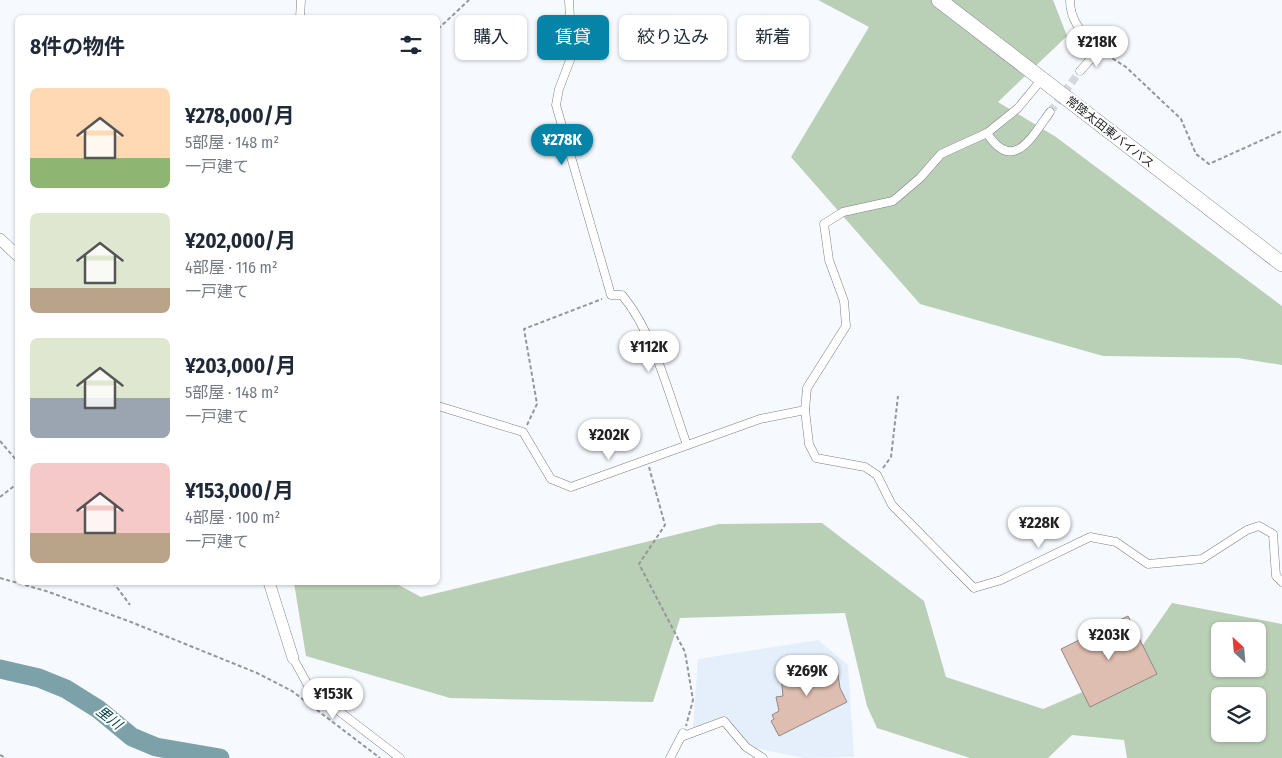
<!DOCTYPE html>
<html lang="ja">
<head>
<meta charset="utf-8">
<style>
  :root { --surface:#fff; --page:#f6f6f7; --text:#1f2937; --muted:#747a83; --accent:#0584a8 }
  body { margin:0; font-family:"Fira Sans Condensed","Noto Sans JP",sans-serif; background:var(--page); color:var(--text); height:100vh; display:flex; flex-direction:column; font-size:19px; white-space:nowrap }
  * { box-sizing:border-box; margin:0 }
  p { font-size:16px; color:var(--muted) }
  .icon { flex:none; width:28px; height:28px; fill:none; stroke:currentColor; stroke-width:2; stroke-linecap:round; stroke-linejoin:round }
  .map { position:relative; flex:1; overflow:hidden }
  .details { position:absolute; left:15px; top:15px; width:425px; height:570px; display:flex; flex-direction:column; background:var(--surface); border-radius:8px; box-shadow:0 1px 4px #0004 }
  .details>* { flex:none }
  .guide { position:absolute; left:455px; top:15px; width:475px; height:45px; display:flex; gap:10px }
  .needle { width:32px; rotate:334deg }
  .tools { position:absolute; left:1211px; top:622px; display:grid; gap:10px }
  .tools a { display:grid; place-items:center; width:55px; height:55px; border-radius:8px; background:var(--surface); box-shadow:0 1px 4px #0004; font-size:25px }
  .price { position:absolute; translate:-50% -42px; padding:0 11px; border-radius:18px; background:#fff; color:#222; font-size:16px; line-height:32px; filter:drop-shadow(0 1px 2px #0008) }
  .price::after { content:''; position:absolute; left:50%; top:30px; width:15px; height:11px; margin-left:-8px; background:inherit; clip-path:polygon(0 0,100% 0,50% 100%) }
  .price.on { background:var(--accent); color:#fff }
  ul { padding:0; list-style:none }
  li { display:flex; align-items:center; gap:15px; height:125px; padding:0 15px }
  li span { display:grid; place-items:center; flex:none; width:140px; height:100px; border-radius:8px; color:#555 }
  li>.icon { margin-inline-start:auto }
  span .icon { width:60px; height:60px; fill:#fffc; stroke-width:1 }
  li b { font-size:21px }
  h2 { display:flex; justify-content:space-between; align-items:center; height:60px; padding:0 15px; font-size:21px }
  .chip { padding:0 18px; border-radius:8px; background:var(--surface); box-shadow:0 1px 4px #0004; font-size:18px; line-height:45px }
  .chip.on { background:var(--accent); color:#fff }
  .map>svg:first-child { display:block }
  .built { fill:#e4effb }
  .forest { fill:#bad0b6; fill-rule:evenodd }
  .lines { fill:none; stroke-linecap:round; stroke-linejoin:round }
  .river { stroke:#7ca1a8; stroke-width:19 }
  .building { fill:#debeb0; stroke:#8f8885 }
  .street-tunnel { stroke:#d5d9dd; stroke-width:8; stroke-dasharray:8 4; stroke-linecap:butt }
  .street-casing { stroke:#7b7f85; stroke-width:9 }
  .secondary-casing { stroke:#7b7f85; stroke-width:12 }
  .highway-casing { stroke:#7b7f85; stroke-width:16 }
  .path { stroke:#94979a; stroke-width:2; stroke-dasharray:4 2.5; stroke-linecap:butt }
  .street { stroke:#fff; stroke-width:8 }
  .secondary { stroke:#fff; stroke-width:11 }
  .highway { stroke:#fff; stroke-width:15 }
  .labels { text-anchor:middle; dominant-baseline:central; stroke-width:4; stroke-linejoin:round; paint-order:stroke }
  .street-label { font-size:12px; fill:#191b1d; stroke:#fff }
  .water-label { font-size:14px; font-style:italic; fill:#003c45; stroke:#fff }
</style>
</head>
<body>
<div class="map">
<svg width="1282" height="758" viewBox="0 0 1282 758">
  <rect width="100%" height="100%" fill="#f6faff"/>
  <path class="built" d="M 818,640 L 848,665 L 854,757 L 804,758 L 750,747 L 728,718 L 693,728 L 698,659 Z"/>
  <g class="forest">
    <path d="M 818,0 L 1053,0 L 1067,36 L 998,102 L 1056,137 L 1282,306 L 1282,365 L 1238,358 L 1103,356 L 920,304 L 791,157 L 869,27 Z"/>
    <path d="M 822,523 L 924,601 L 946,677 L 1043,709 L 1122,675 L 1172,603 L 1282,624 L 1282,758 L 1127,758 L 1124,740 L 1072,735 L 1048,758 L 970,758 L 877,728 L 867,706 L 845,613 L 680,618 L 653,702 L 450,698 L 306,656 L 294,583 L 395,583 L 421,597 L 719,524 ZM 1220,631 L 1258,631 L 1258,669 L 1220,669 ZM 1220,696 L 1258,696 L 1258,734 L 1220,734 Z"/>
  </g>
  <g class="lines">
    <path class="river" d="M 0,669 L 39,678 L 66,689 L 98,709 L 132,737 L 156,747 L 220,758"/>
  </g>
  <g class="building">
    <path d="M 1128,616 L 1157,674 L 1090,707 L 1061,649 Z"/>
    <path d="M 826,665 L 827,670 L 837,668 L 840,688 L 847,702 L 779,736 L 771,721 L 774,719 L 772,715 L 779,711 L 776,697 L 783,696 L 781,676 L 794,674 L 793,670 Z"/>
  </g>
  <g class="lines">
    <path class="street-tunnel" d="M 1050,112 L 1080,71"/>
    <g class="street-casing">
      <g id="street">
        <path d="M 569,0 L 572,55 L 559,89 L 556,105 L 611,295 L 622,295 C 654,333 670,398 687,445"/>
        <path d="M 1070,0 C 1070,23 1084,34 1099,50 L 1080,71"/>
        <path d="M 300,18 L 301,0"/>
        <path d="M 1042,79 L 1018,108 L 987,133 L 941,154 L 920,178 L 893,201 L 843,212 L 824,224 L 829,260 L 844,301 L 846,326 L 807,388 L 805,410 L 809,444 L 816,458 L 865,467 L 877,475 L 892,505 L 974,588 L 1001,580 L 1090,537 L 1116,542 L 1148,564 L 1202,559 L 1247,530 L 1259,526 L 1273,534 L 1276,576 L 1282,582"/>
        <path d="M 987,133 C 1013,174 1032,137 1050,112"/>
        <path d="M 438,406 L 523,432 L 551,479 L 571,487 L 760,419 L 805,410"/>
        <path d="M 293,658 L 310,689 L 400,758"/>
        <path d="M 681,737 L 724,721 L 746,747 L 763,758"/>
        <path d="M 670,758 L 683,733"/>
      </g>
    </g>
    <g class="secondary-casing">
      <g id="secondary">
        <path d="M 0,239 L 18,256"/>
        <path d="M 269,582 L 293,658"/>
      </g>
    </g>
    <g class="highway-casing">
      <path id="highway" d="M 939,0 L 1282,264"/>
    </g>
    <g class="path">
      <path d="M 438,29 L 469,0"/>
      <path d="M 1107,55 L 1126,67 L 1181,119 L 1196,154 L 1209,164 L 1282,131"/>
      <path d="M 527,425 L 537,404 L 524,329 L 602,299"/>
      <path d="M 0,441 L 18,462"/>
      <path d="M 649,467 L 665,525 L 639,564 L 685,652 L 693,700 L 686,726"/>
      <path d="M 883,468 L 891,457 L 898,396"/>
      <path d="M 0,497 L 18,483"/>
      <path d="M 0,578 L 46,591 L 131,622 L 257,673 L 292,691 L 380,758"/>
      <path d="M 113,582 L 130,605"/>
      <path d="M 0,755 L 6,758"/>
    </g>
    <use href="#street" class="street"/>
    <use href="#secondary" class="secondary"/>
    <use href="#highway" class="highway"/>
  </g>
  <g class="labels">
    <g class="street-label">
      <text transform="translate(1110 132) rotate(38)">常陸太田東バイパス</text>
    </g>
    <g class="water-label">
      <text transform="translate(109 718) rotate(38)">里川</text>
    </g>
  </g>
</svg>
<div class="tools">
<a><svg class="needle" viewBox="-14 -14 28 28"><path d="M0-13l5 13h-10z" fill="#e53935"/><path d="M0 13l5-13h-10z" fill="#747a83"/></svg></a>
<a><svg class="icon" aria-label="layers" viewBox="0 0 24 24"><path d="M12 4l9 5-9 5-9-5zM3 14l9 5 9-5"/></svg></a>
</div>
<b class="price" style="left:1097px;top:68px">¥218K</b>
<b class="price on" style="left:562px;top:166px">¥278K</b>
<b class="price" style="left:649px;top:373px">¥112K</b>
<b class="price" style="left:609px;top:461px">¥202K</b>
<b class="price" style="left:1039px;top:549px">¥228K</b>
<b class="price" style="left:1109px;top:661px">¥203K</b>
<b class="price" style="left:807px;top:697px">¥269K</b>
<b class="price" style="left:333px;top:720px">¥153K</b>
<div class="guide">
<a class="chip">購入</a>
<a class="chip on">賃貸</a>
<a class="chip">絞り込み</a>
<a class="chip">新着</a>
</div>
<section class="details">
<h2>8件の物件<svg class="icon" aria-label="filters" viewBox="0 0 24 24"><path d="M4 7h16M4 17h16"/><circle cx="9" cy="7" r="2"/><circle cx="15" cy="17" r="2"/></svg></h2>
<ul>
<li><span style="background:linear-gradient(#ffd9b3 70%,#8fb573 0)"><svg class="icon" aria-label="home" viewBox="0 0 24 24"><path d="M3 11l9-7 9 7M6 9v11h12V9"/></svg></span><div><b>¥278,000/月</b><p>5部屋 · 148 m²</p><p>一戸建て</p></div></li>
<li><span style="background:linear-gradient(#dfe7d0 75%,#b9a48a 0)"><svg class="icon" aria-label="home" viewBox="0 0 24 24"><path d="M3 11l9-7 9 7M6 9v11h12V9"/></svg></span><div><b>¥202,000/月</b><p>4部屋 · 116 m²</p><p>一戸建て</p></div></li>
<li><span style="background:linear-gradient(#dfe7d0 60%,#9aa5b1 0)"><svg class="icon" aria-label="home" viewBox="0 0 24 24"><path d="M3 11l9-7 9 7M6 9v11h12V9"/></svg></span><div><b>¥203,000/月</b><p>5部屋 · 148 m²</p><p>一戸建て</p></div></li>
<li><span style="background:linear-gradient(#f6c9c9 70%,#b9a48a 0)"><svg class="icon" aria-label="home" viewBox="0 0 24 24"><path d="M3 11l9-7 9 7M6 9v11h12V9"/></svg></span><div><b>¥153,000/月</b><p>4部屋 · 100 m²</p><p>一戸建て</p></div></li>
</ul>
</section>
</div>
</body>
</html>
